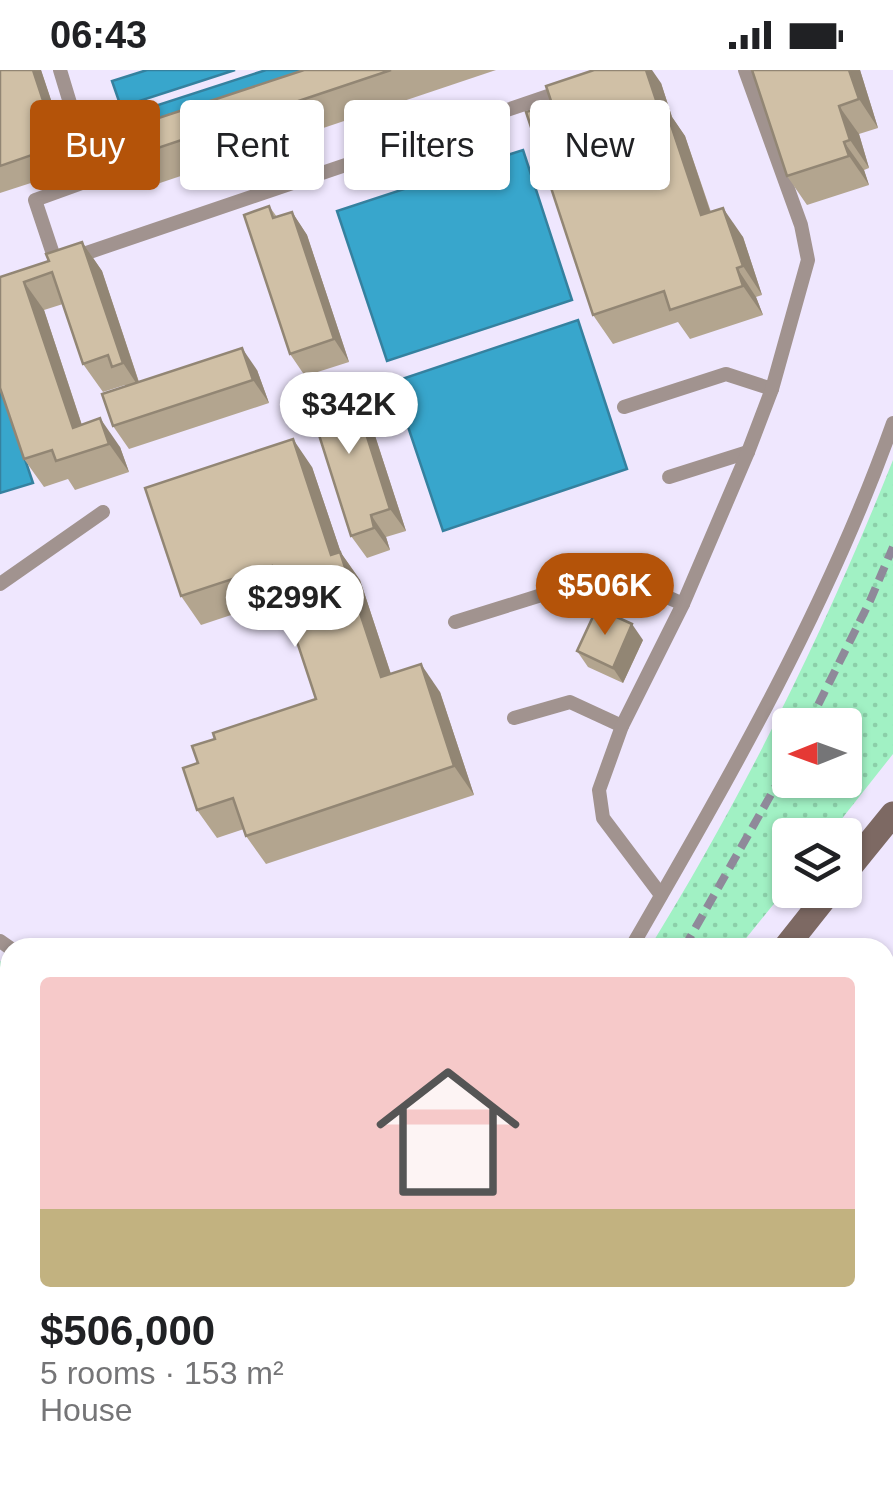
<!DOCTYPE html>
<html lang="en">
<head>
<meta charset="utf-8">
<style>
  :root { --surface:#fff; --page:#f2f2f2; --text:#202124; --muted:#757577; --line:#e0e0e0; --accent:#b45309 }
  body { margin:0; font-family:Arial,sans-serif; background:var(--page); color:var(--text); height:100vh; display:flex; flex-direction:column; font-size:38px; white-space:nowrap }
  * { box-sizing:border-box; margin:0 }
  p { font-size:32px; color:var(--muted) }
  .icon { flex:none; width:55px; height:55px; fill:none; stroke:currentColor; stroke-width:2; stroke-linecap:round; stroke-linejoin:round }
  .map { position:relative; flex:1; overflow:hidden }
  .drawer { position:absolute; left:0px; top:868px; width:895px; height:552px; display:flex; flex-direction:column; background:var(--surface); border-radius:30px 30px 0 0; box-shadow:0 2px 8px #0004 }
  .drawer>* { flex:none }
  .guide { position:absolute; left:30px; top:30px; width:835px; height:90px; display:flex; gap:20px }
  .needle { width:65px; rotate:269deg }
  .tools { position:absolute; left:772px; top:638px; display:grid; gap:20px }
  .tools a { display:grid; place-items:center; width:90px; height:90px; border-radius:10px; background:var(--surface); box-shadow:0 2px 8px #0004; font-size:50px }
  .price { position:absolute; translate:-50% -85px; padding:0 22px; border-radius:35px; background:#fff; color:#222; font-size:32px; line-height:65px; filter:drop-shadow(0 2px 5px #0008) }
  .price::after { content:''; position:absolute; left:50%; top:60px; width:30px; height:22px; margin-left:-15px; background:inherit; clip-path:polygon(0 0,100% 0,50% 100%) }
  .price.current { background:var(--accent); color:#fff }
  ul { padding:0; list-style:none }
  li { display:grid; align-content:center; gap:20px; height:530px; padding:0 40px }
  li+li { border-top:2px solid var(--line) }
  li span { display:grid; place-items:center; height:310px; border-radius:10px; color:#555 }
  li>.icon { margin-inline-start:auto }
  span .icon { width:180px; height:180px; fill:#fffc; stroke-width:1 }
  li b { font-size:42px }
  .tag { padding:0 35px; border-radius:10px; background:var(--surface); box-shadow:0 2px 8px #0004; font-size:35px; line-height:90px }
  .tag.current { background:var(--accent); color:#fff }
  .status { display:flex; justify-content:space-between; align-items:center; height:70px; padding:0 50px; background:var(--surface); direction:ltr }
  .status svg { height:28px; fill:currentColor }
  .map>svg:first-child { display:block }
  .commercial { fill:#f5dad9 }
  .forest { fill:url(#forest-firs) }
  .park { fill:url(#park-dots); fill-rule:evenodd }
  .water { fill:#38a6cc; stroke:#35819f; stroke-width:2.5 }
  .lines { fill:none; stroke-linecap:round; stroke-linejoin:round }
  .lane { stroke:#a1938f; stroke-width:14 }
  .secondary { stroke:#7d6963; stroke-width:25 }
  .rail { stroke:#8f899a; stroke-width:8; stroke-dasharray:15 8; stroke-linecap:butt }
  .wall { fill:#b3a58f }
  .shaded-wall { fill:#928674 }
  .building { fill:#d0c0a6; stroke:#928674; stroke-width:2.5 }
</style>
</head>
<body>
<div class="status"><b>06:43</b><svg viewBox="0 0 49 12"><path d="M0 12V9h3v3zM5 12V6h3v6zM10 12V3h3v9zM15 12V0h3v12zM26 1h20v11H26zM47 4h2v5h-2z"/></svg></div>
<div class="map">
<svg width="893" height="1419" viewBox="0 0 893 1419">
  <defs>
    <pattern id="forest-firs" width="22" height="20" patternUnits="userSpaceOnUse" patternTransform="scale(2.5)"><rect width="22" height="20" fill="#a1f1c4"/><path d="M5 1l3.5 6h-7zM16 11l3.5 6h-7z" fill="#8bcfa9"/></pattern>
    <pattern id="park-dots" width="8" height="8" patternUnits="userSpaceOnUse" patternTransform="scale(2.5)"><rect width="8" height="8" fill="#a1f1c4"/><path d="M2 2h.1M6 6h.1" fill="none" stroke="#8bcfa9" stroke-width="1.8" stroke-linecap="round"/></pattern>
  </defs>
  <rect width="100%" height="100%" fill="#efe7fe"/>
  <path class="commercial" d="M 104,1410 L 368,1410 L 364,1419 L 101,1419 Z"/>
  <path class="forest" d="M 0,1376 L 10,1381 L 10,1410 L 78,1410 L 99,1419 L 0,1419 Z"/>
  <g class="park">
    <path d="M 893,390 L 893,684 L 829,765 L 790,765 L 790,814 L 739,877 L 650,877 C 745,723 826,558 893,390 ZM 790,655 L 845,655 L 845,710 L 790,710 Z"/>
    <path d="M 0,891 L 10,897 L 10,1175 L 0,1165 Z"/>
  </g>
  <g class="water">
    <path d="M 147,0 L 235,0 L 121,37 L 112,11 Z"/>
    <path d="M 266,0 L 355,0 L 132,72 L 124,46 Z"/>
    <path d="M 523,80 L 572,230 L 387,291 L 337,141 Z"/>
    <path d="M 578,250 L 627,399 L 443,461 L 393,312 Z"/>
    <path d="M 0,315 L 33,413 L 0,423 Z"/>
  </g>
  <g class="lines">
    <g class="lane">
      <path d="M 72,188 L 563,21"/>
      <path d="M 56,193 L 35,130 L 93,109 L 60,0"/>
      <path d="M 624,337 L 726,304 L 772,319"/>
      <path d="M 669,407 L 748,382"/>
      <path d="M 0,514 L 103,442"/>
      <path d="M 455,552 L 580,513 L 602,528 L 642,516 L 683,534"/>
      <path d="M 514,648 L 570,632 L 622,656"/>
      <path d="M 661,825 L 603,748 L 599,720 L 622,656 L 683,534 L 748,382 L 772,319 L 808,190 L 801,155 L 745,0"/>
      <path d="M 0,871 L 10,878"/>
      <path d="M 631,878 C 729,708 827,539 893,353"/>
      <path d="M 885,1049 L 893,1025"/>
      <path d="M 885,1062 L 893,1069"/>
      <path d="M 885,1209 L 893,1204"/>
      <path d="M 341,1419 L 342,1410"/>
    </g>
    <g class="secondary">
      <path d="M 845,803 L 893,744"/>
      <path d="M 785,878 L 831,820"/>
      <path d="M 0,1205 L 10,1215"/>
    </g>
    <g class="rail">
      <path d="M 808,655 L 870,531 L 893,477"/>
      <path d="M 684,878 L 790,691"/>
      <path d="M 885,1338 L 893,1332"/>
      <path d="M 885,1363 L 893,1357"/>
      <path d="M 885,1385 L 893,1379"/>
      <path d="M 443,1419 L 447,1410"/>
      <path d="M 508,1419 L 512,1410"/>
      <path d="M 774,1419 L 786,1410"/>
      <path d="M 807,1419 L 820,1410"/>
      <path d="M 838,1419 L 851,1410"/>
    </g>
  </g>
  <g class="wall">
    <path d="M 0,0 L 41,0 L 74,99 L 0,123 Z"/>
    <path d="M 304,0 L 496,0 L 148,117 L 128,88 Z"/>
    <path d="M 860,0 L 878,58 L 859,64 L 869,98 L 864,100 L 869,115 L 807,135 L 787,106 Z"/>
    <path d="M 661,13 L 672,47 L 685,66 L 711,142 L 743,167 L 762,225 L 756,227 L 763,245 L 690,269 L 678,252 L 613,274 L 593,245 Z"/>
    <path d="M 269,136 L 277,147 L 292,142 L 307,165 L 349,292 L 305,306 L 290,284 Z"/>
    <path d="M 82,172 L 102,201 L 139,312 L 257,300 L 269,333 L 129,379 L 113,356 L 125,316 L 125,315 L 103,322 L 83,294 L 63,234 L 44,240 L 82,355 L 120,377 L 129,402 L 75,420 L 68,409 L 44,417 L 24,389 L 0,207 L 49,191 Z"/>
    <path d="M 350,313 L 365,335 L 406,461 L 386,467 L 390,480 L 367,488 L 351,466 Z"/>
    <path d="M 312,397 L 341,483 L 360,510 L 391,604 L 440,622 L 474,725 L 266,794 L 246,766 L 244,759 L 217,768 L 197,740 L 198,693 L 215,669 L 316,629 L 282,528 L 201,555 L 181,526 Z"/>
    <path d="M 643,570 L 623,613 L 588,597 L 577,581 Z"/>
    <path d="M 893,1209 L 893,1272 L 885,1263 L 885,1230 L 887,1229 L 885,1227 Z"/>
    <path d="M 589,1410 L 714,1410 L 702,1419 L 576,1419 Z"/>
  </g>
  <g class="shaded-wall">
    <path d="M 33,0 L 41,0 L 74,99 L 58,76 Z"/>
    <path d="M 646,0 L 652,0 L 661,13 L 672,47 L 685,66 L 721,174 L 701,145 L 659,39 Z"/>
    <path d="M 849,0 L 860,0 L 878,58 L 859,29 Z"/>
    <path d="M 839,36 L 859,64 L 869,98 L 850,70 Z"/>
    <path d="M 844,72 L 864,100 L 869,115 L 849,86 Z"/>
    <path d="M 723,138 L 743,167 L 762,225 L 743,196 Z"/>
    <path d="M 292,142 L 307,165 L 349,292 L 334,269 Z"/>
    <path d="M 82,172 L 102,201 L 142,322 L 123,293 Z"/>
    <path d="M 737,198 L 756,227 L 763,245 L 743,216 Z"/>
    <path d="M 24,212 L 44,240 L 90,380 L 73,358 Z"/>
    <path d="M 242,278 L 257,300 L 269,333 L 253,310 Z"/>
    <path d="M 350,313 L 365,335 L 406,461 L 390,439 Z"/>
    <path d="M 100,348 L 120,377 L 129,402 L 109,374 Z"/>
    <path d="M 293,369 L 312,397 L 341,483 L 360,510 L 401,635 L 381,607 L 331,485 Z"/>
    <path d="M 371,445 L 386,467 L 390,480 L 374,458 Z"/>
    <path d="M 632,554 L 643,570 L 623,613 L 613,598 Z"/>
    <path d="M 421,594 L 440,622 L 474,725 L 454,696 Z"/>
  </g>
  <g class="building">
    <path d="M 0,0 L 33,0 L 58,76 L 0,96 Z"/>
    <path d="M 304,0 L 391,0 L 128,88 L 119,61 Z"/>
    <path d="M 594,0 L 646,0 L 659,39 L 665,37 L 701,145 L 723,138 L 743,196 L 737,198 L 743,216 L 670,240 L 664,221 L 593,245 L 526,42 L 552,34 L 546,16 Z"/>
    <path d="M 752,0 L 849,0 L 859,29 L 839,36 L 850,70 L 844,72 L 849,86 L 787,106 Z"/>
    <path d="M 269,136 L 273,148 L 292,142 L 334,269 L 290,284 L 244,145 Z"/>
    <path d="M 82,172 L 123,293 L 112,297 L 108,285 L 83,294 L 52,202 L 24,212 L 73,358 L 100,348 L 109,374 L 56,391 L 52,380 L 24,389 L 0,318 L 0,207 L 49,191 L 46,184 Z"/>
    <path d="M 242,278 L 253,310 L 113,356 L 102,324 Z"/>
    <path d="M 350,313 L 390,439 L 371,445 L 374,458 L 351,466 L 307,327 Z"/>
    <path d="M 293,369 L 331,485 L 340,482 L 381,607 L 421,594 L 454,696 L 246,766 L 233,728 L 197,740 L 183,698 L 198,693 L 192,676 L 215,669 L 213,663 L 316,629 L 272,496 L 181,526 L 145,418 Z"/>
    <path d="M 597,538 L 632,554 L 613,598 L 577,581 Z"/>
    <path d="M 893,1209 L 893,1253 L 885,1260 L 885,1230 L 887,1228 L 885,1225 L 885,1215 Z"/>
    <path d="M 589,1410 L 656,1410 L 643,1419 L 576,1419 Z"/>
  </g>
</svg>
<div class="tools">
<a><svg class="needle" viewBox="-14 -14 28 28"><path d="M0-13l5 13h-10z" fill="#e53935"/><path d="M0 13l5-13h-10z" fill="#757577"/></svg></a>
<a><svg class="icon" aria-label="layers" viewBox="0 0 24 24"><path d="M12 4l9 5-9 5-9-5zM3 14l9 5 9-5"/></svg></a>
</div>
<b class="price" style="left:349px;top:387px">$342K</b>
<b class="price current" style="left:605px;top:568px">$506K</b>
<b class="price" style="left:295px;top:580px">$299K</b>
<div class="guide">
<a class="tag current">Buy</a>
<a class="tag">Rent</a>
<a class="tag">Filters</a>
<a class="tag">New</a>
</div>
<section class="drawer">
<ul>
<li><span style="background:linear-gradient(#f6c9c9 75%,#c2b280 0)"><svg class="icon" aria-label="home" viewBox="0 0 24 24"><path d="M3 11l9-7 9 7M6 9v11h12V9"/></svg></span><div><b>$506,000</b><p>5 rooms · 153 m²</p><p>House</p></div></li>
</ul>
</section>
</div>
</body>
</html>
